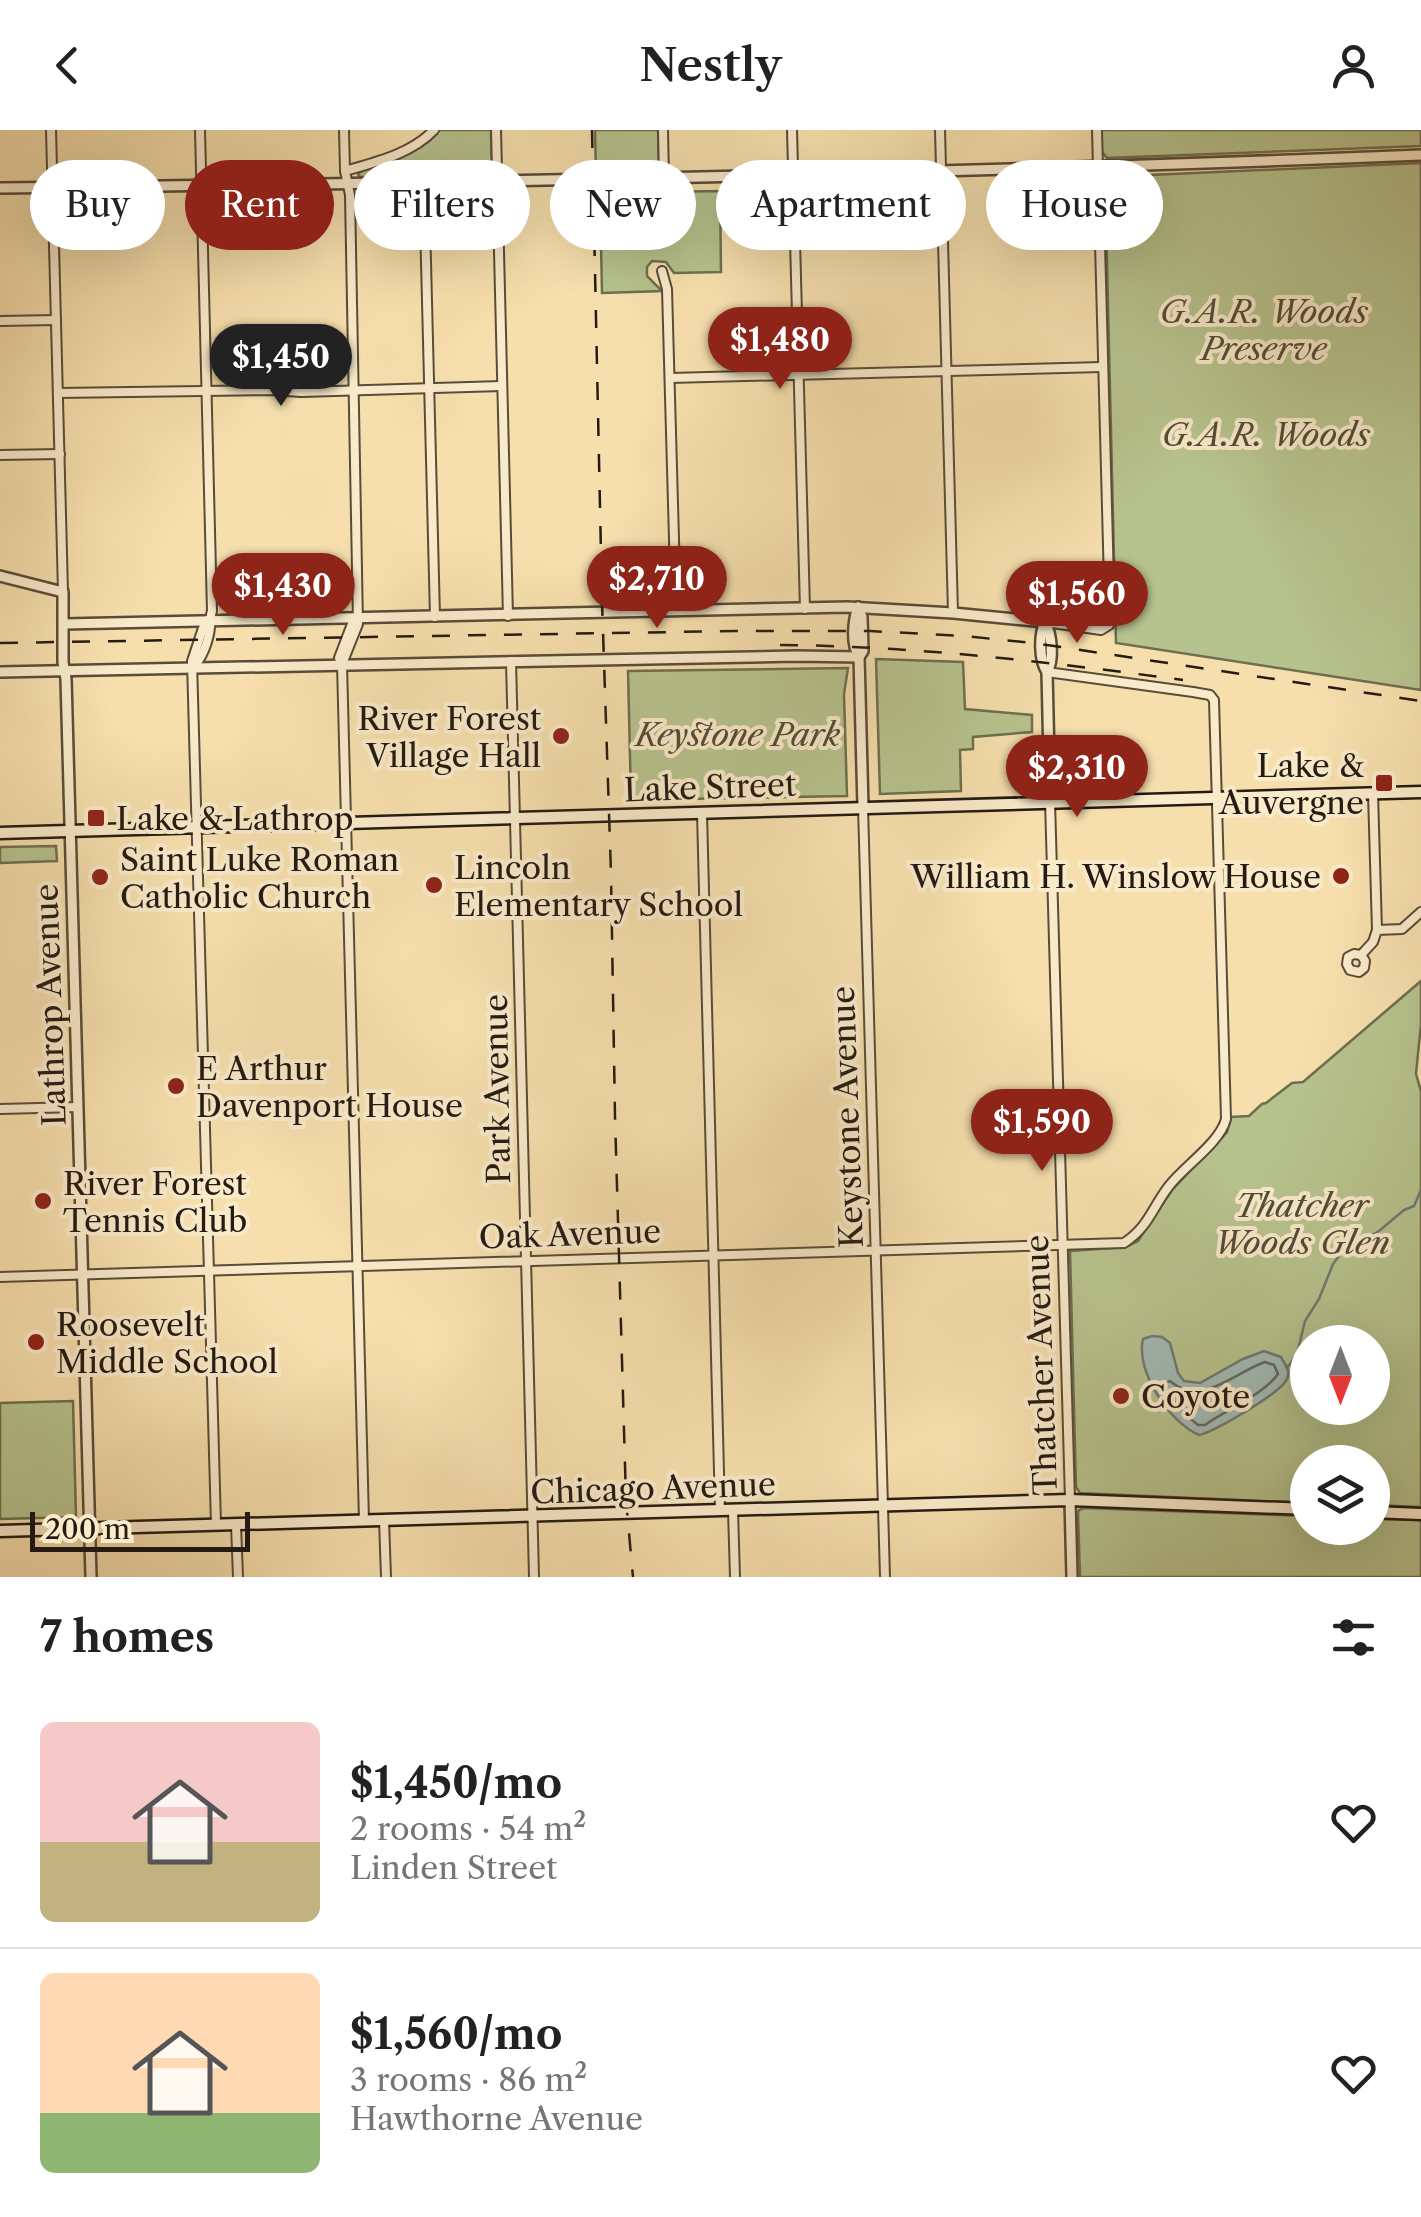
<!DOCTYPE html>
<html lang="en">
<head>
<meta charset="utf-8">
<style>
  :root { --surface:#fff; --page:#f2f2f2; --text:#222; --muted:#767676; --line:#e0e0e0; --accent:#8f2418 }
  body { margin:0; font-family:"Libre Caslon Text",serif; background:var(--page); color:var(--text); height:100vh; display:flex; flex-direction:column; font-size:38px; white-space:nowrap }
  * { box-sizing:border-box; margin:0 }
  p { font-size:32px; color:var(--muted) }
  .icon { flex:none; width:55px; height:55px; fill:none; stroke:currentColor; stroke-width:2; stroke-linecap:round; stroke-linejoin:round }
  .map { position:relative; height:1447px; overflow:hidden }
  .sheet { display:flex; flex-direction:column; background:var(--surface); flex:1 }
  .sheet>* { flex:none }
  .top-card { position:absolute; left:30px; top:30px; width:1362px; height:90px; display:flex; gap:20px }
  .needle { width:65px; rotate:180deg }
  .buttons { position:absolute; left:1290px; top:1195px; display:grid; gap:20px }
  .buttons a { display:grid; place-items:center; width:100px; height:100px; border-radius:50%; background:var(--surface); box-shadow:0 10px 40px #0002; font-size:50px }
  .scale { position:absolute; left:30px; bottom:25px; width:220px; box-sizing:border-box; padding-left:10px; border:5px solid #251b12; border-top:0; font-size:28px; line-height:35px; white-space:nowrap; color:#251b12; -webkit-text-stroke:8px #f9eaca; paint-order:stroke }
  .price { position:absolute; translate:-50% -85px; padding:0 22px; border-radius:35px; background:var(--accent); color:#fff; font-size:32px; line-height:65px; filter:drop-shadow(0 2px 5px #0008) }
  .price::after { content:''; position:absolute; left:50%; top:60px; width:30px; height:22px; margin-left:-15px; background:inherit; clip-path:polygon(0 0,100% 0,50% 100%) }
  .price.on { background:#222; color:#fff }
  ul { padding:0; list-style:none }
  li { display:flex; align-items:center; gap:30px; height:250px; padding:0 40px }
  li+li { border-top:2px solid var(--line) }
  li span { display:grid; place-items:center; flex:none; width:280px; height:200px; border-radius:15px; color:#555 }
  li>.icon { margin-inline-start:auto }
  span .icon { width:120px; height:120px; fill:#fffc; stroke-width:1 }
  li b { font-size:42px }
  h2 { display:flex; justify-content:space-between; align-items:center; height:120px; padding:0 40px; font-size:42px }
  .pill { padding:0 35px; border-radius:45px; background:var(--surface); box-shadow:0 10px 40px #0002; font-size:35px; line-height:90px }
  .pill.on { background:var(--accent); color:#fff }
  header { display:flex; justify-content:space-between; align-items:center; height:130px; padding:0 40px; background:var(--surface); font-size:45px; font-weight:600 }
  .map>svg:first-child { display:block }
  .green { fill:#b7c38e; stroke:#6e6f50; stroke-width:2.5; fill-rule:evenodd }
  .water { fill:#a2bab5; stroke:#707a74; stroke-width:2.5 }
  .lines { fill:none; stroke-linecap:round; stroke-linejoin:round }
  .shore { stroke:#646a64; stroke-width:2.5 }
  .stream { stroke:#707a74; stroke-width:2.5 }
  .minor-casing { stroke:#594c39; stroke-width:12 }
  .tertiary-casing { stroke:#594c39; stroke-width:14 }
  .secondary-casing { stroke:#251b12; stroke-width:15 }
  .minor { stroke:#f9eaca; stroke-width:8 }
  .tertiary { stroke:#f9eaca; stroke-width:9 }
  .secondary { stroke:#f9eaca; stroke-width:10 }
  .rail { stroke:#251b12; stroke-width:2.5; stroke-dasharray:18 18; stroke-linecap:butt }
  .poi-dot { fill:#8f2418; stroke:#f9eaca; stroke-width:4 }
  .labels { text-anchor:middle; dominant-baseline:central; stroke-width:8; stroke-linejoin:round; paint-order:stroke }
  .park-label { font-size:32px; font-style:italic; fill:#514d37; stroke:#f9eaca }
  .poi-label { font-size:32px; fill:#251b12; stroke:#f9eaca; text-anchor:start }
  .street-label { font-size:32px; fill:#251b12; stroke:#f9eaca }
</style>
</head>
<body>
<header><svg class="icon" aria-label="back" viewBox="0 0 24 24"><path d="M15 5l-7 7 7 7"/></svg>Nestly<svg class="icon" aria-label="person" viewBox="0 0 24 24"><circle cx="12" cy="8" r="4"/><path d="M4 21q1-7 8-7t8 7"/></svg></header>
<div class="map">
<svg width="1421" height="1447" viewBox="0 0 1421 1447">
  <rect width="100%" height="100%" fill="#f6dfad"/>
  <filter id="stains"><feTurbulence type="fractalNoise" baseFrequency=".002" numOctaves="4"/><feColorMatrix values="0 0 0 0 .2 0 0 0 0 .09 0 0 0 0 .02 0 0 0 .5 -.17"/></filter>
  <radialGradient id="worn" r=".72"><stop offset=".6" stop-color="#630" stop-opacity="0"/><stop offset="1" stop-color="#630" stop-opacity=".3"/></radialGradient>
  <g class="green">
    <path d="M 438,0 L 491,0 L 492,41 L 489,45 L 360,47 L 358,44 L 360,42 L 403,26 Z"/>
    <path d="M 595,0 L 658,0 L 659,39 L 655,42 L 596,45 Z"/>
    <path d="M 1101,0 L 1421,0 L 1421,16 L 1107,28 L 1102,22 Z"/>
    <path d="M 1421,33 L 1421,560 L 1116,513 L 1105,47 Z"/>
    <path d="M 720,61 L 721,142 L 674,143 L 666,132 L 652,131 L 647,137 L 647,146 L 662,161 L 602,163 L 600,63 Z"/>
    <path d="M 876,529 L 963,532 L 965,579 L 1032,585 L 1032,602 L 973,607 L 973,619 L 960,620 L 961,661 L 880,664 Z"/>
    <path d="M 848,538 L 844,564 L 847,666 L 631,670 L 628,541 Z"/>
    <path d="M 56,716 L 57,731 L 0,733 L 0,717 Z"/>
    <path d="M 1421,851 L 1421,894 L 1416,944 L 1421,961 L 1421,1377 L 1373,1375 L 1372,1332 L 1308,1332 L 1307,1373 L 1080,1363 L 1076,1357 L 1070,1121 L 1126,1117 L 1138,1111 L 1172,1060 L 1227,1002 L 1231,987 L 1249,986 L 1262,974 L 1266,973 L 1292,953 L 1303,952 ZM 1308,1212 L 1372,1212 L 1372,1278 L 1308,1278 Z"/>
    <path d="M 73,1271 L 76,1387 L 0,1389 L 0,1273 Z"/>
    <path d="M 1084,1378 L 1307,1386 L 1308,1398 L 1372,1398 L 1373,1389 L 1421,1390 L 1421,1447 L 1080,1447 L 1078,1383 L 1079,1380 Z"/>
  </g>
  <path class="water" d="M 1152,1206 L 1162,1207 L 1170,1213 L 1178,1243 L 1184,1251 L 1200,1253 L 1243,1229 L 1264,1221 L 1281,1227 C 1285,1235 1291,1240 1287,1249 C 1282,1262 1211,1304 1199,1305 C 1170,1293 1135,1241 1143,1209 Z"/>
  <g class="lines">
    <path class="shore" d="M 1265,1232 L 1274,1235 L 1278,1244 C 1264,1264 1226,1280 1205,1295 L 1198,1295 C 1185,1285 1172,1272 1164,1257 L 1165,1253 L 1170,1251 C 1201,1278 1233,1243 1265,1232 Z"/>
    <path class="stream" d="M 1287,1238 L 1297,1224 L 1305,1191 L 1319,1169 L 1333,1134 L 1342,1122 L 1379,1101 L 1404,1080 L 1414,1076 L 1421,1060"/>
    <g class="minor-casing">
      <g id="minor">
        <path d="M 51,0 L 63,462"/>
        <path d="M 496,0 L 508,486"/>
        <path d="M 663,0 L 664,48"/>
        <path d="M 792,0 L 805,479"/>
        <path d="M 940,0 L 953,483"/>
        <path d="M 345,41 C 376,32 411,24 434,0"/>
        <path d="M 424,53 L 435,487"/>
        <path d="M 662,141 L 667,159 L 676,481"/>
        <path d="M 0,191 L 56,190"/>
        <path d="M 670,248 L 1102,237"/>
        <path d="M 58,263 L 271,260 L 301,262 L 502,256"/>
        <path d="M 0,325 L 60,324"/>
        <path d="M 357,488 L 352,494 L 339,528 L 342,534 L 364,1391"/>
        <path d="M 208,490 L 203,498 L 192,531 L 216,1395"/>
        <path d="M 1045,492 L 1101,500 L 1109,495 L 1110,491 L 1097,0"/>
        <path d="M 511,531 L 534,1447"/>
        <path d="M 342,534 L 358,494 L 350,65 L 345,41 L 344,0"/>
        <path d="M 193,537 C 202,529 209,510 210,497 C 211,492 210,486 212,481 L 200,0"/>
        <path d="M 1373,663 L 1377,800"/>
        <path d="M 1050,671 L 1070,1370"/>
        <path d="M 863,677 L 885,1447"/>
        <path d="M 702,683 L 720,1381"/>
        <path d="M 1361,825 L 1365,831 L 1364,838 L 1359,842 L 1350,840 L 1347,834 L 1348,827 L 1354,824 L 1361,825 L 1373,812 L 1377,800 L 1402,799 L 1421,782"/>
        <path d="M 0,979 L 78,977"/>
        <path d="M 0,1147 L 1124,1113 C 1148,1098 1152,1078 1169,1056 C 1184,1036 1220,1013 1226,989 L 1214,570 L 1210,565 L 1193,562 L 1047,542"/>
        <path d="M 733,1380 L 735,1447"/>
        <path d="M 384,1390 L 386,1447"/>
        <path d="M 236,1395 L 238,1447"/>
      </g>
    </g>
    <g class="tertiary-casing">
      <g id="tertiary">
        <path d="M 0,58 C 474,53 947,44 1421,25"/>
        <path d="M 0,446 L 63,462 L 63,532 L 66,549 L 91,1447"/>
        <path d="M 858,477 C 853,491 851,514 859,527 L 863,677"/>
        <path d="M 858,477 L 862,487 L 863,521 L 859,527"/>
        <path d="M 1045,492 C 1039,505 1039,530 1047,542 L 1050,671"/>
        <path d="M 1045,492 C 1052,505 1054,530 1047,542"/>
        <path d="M 64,494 L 848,477 L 953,483 L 1045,492"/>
        <path d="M 0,542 L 796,526 L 859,527"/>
        <path d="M 1070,1370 L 1072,1447"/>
      </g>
    </g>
    <g class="secondary-casing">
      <g id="secondary">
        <path d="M 0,703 L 1421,662"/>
        <path d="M 1372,1382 L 1421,1384"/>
        <path d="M 0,1401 L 1070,1370 L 1308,1379"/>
      </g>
    </g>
    <use href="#minor" class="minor"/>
    <use href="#tertiary" class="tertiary"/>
    <use href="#secondary" class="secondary"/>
    <g class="rail">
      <path d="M 592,0 L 602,471 L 611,744 L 615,987 L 626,1370 L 633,1447"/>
      <path d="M 0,513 L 736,501 L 870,501 L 963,506 L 1034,513 L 1421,571"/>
      <path d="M 780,515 C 915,516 1049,532 1183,550"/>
    </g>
  </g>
  <g class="poi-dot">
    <circle cx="561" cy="606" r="10"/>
    <rect x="1374" y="643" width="20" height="20" rx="5"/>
    <rect x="86" y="678" width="20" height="20" rx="5"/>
    <circle cx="1341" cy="746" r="10"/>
    <circle cx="100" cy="747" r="10"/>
    <circle cx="434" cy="755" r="10"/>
    <circle cx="176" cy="956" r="10"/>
    <circle cx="43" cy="1071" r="10"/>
    <circle cx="36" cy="1212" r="10"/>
    <circle cx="1121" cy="1266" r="10"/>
  </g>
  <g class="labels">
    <g class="park-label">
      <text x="1264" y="181">G.A.R. Woods<tspan x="1264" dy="37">Preserve</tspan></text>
      <text x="1266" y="304">G.A.R. Woods</text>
      <text x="738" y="604">Keystone Park</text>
      <text x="1302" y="1075">Thatcher<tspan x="1302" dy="37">Woods Glen</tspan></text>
    </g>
    <g class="poi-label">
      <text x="541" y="588" text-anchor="end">River Forest<tspan x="541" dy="37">Village Hall</tspan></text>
      <text x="1364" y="635" text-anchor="end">Lake &amp;<tspan x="1364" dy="37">Auvergne</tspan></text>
      <text x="116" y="688">Lake &amp; Lathrop</text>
      <text x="120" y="729">Saint Luke Roman<tspan x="120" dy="37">Catholic Church</tspan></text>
      <text x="454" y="737">Lincoln<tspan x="454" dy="37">Elementary School</tspan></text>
      <text x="1321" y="746" text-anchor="end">William H. Winslow House</text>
      <text x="196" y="938">E Arthur<tspan x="196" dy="37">Davenport House</tspan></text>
      <text x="63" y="1053">River Forest<tspan x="63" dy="37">Tennis Club</tspan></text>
      <text x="56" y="1194">Roosevelt<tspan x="56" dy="37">Middle School</tspan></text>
      <text x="1141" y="1266">Coyote</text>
    </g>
    <g class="street-label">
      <text transform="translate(710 657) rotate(-2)">Lake Street</text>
      <text transform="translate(50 875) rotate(-92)">Lathrop Avenue</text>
      <text transform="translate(497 959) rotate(-91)">Park Avenue</text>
      <text transform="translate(847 987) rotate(-92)">Keystone Avenue</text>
      <text transform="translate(570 1104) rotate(-2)">Oak Avenue</text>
      <text transform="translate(1041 1235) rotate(-92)">Thatcher Avenue</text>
      <text transform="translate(653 1358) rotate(-2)">Chicago Avenue</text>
    </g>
  </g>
  <rect width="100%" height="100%" filter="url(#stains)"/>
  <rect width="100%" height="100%" fill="url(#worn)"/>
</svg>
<div class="buttons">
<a><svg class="needle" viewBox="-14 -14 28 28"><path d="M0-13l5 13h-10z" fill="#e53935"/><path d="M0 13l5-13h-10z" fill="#767676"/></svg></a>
<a><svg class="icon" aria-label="layers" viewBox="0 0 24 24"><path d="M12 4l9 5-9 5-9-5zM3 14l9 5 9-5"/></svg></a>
</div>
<div class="scale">200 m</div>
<b class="price" style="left:780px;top:262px">$1,480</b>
<b class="price on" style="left:281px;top:279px">$1,450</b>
<b class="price" style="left:657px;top:501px">$2,710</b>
<b class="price" style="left:283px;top:508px">$1,430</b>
<b class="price" style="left:1077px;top:516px">$1,560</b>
<b class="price" style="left:1077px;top:690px">$2,310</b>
<b class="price" style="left:1042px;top:1044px">$1,590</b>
<div class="top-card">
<a class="pill">Buy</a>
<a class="pill on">Rent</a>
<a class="pill">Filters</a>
<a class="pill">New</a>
<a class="pill">Apartment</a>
<a class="pill">House</a>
</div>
</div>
<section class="sheet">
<h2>7 homes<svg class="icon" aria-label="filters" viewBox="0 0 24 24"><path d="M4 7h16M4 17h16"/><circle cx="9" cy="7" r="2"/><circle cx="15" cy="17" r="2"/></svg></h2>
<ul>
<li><span style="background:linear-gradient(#f6c9c9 60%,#c2b280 0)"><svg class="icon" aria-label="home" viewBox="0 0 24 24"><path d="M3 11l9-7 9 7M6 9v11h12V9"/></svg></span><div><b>$1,450/mo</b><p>2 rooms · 54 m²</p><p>Linden Street</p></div><svg class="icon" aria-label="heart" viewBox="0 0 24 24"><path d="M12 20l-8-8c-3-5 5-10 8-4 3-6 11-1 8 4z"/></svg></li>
<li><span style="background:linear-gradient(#ffd9b3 70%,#8fb573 0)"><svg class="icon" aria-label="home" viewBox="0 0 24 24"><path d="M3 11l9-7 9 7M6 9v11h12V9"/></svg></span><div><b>$1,560/mo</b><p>3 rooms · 86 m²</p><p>Hawthorne Avenue</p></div><svg class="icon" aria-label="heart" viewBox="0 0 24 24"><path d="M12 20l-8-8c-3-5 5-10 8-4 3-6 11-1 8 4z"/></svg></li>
</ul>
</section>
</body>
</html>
